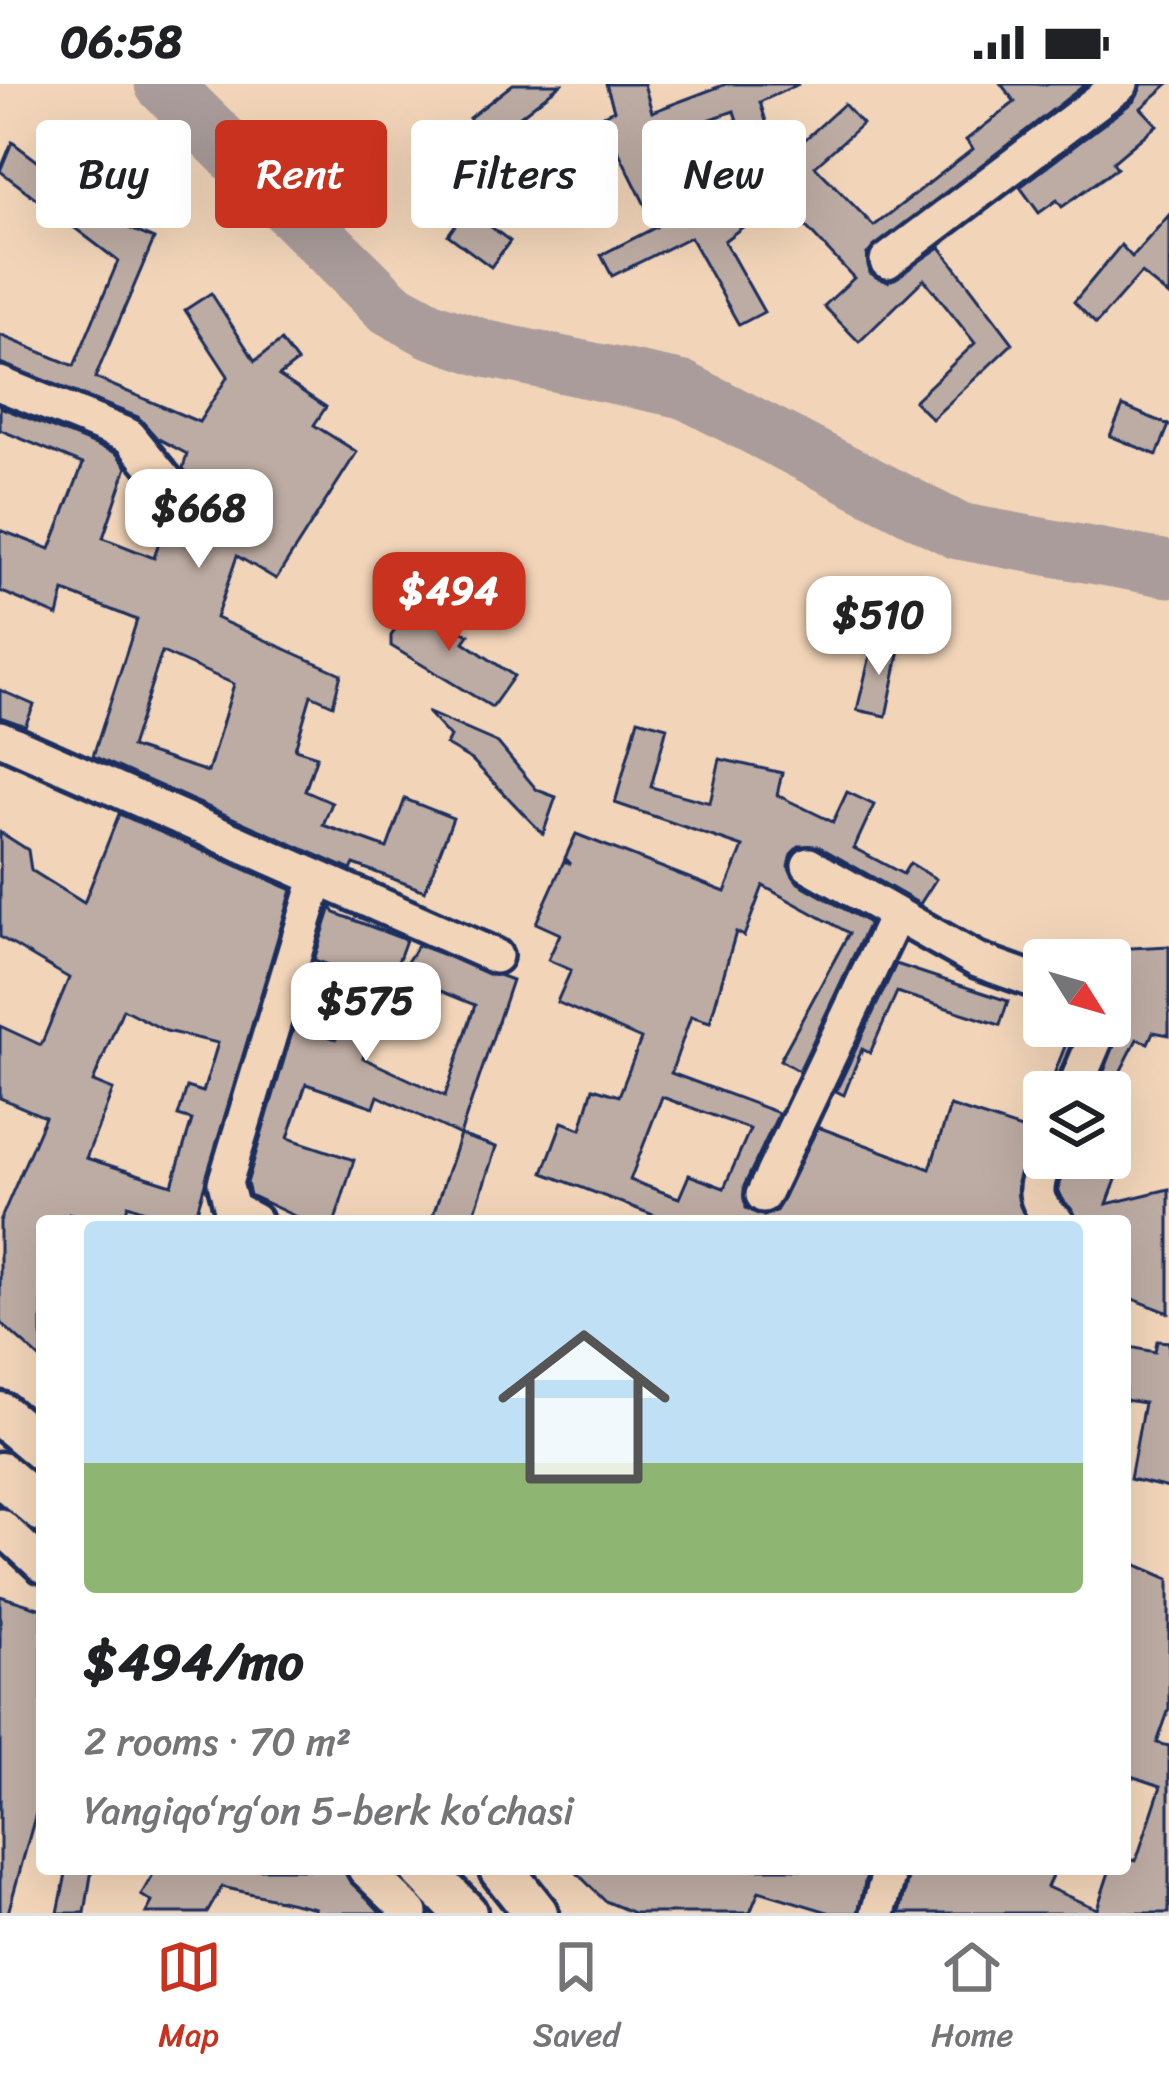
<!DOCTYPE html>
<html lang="en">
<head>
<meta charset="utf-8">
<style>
  :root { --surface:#fff; --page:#f6f6f6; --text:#202124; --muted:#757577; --line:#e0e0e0; --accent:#c8321e }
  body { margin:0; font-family:Sriracha,sans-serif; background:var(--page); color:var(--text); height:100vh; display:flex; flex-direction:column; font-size:45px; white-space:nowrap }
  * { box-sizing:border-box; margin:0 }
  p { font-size:39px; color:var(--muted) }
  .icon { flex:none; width:66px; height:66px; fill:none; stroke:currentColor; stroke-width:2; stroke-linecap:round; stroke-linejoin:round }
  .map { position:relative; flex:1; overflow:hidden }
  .details { position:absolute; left:36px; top:1131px; width:1095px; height:660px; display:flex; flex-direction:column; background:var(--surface); border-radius:12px; box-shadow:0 12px 48px #0002 }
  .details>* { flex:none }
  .guide { position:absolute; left:36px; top:36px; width:1098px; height:108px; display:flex; gap:24px }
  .needle { width:78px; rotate:127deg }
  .tools { position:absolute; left:1023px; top:855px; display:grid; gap:24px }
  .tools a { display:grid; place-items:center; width:108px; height:108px; border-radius:12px; background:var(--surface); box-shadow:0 12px 48px #0002; font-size:60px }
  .price { position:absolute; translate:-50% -102px; padding:0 27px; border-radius:24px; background:#fff; color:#222; font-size:39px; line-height:78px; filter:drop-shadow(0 3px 6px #0008) }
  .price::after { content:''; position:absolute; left:50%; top:72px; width:36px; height:27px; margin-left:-18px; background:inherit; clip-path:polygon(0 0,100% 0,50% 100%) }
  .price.current { background:var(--accent); color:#fff }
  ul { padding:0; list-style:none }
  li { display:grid; align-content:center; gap:24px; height:636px; padding:0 48px }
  li span { display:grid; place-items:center; height:372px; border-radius:12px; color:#555 }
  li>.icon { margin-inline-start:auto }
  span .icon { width:216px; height:216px; fill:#fffc; stroke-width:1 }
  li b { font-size:51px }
  .tag { padding:0 42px; border-radius:12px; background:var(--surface); box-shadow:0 12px 48px #0002; font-size:42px; line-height:108px }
  .tag.current { background:var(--accent); color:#fff }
  .status { display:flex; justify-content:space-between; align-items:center; height:84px; padding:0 60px; background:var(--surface); direction:ltr }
  .status svg { height:33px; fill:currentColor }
  .menu { display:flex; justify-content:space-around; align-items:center; height:168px; border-top:3px solid var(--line); background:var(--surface); font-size:33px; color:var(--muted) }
  .menu a { display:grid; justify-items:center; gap:6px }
  .menu .current { color:var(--accent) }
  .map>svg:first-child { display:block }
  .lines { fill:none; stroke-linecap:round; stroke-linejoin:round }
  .river { stroke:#a99c9a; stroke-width:57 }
  .building { fill:#bdaca3; stroke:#1b2f5e; stroke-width:3; fill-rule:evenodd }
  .minor-casing { stroke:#1b2f5e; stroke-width:42 }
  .major-casing { stroke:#1b2f5e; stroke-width:51 }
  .minor { stroke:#f2d5b9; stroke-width:33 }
  .major { stroke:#f2d5b9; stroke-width:42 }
</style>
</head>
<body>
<div class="status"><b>06:58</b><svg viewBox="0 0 49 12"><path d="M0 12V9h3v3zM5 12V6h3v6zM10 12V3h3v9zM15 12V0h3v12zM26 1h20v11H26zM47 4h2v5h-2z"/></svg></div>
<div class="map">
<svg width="1169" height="1829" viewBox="0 0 1169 1829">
  <rect width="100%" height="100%" fill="#f2d5b9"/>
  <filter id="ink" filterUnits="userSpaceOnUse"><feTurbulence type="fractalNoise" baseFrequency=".00833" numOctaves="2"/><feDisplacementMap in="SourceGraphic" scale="24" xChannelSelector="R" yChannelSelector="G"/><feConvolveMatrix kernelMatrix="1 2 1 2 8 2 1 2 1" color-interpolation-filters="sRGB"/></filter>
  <g filter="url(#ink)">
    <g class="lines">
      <path class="river" d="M 163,0 L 389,223 L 431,246 L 487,265 L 684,306 L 958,447 L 1169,485"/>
    </g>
    <g class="building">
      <path d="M 513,0 L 561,0 L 487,58 L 469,34 Z"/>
      <path d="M 606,0 L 644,0 L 652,28 L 726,0 L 799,0 L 760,18 L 779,79 L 844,20 L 862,40 L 815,82 L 874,142 L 973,65 L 966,56 L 1015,18 L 1001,0 L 1086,0 L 867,170 L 870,189 L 888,198 L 940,163 L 1013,259 L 932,335 L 914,317 L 975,259 L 924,195 L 859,258 L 824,222 L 854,194 L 780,115 L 724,157 L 764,228 L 739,241 L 690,153 L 612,192 L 601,171 L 656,143 L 601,32 L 614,26 ZM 734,27 L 757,103 L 716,133 L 708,117 L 678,132 L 658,91 L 670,86 L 660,53 Z"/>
      <path d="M 1142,0 L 1168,0 L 1141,24 L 1157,41 L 1113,78 L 1117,84 L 1062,123 L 1057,116 L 1039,129 L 1020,103 L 1134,17 Z"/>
      <path d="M 12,58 L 124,142 L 154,155 L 95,294 L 199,338 L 228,292 L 185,226 L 211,209 L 255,277 L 281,257 L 297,278 L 279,292 L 326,323 L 314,341 L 357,368 L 276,495 L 237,472 L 216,534 L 341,590 L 333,621 L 311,611 L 295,665 L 317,672 L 305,707 L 332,719 L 323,741 L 387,764 L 405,715 L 453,734 L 425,807 L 354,780 L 351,786 L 93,672 L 137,536 L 64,507 L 58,532 L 0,507 L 0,446 L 50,465 L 83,380 L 0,346 L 0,323 L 116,369 L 127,383 L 103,454 L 154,474 L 167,432 L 185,453 L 202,460 L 214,454 L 221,437 L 183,384 L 187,370 L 157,354 L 138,333 L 0,279 L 0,251 L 74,282 L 118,177 L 0,87 ZM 162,568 L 234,600 L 208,688 L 131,663 Z"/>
      <path d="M 467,125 L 510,157 L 491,183 L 448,151 Z"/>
      <path d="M 1169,131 L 1169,212 L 1141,189 L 1096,240 L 1074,218 L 1121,161 L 1132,173 Z"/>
      <path d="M 1123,322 L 1169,341 L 1157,371 L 1110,352 Z"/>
      <path d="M 414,516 L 469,551 L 464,558 L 514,592 L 492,623 L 391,562 L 391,552 Z"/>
      <path d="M 874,555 L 901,561 L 886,632 L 857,626 Z"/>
      <path d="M 0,606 L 34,621 L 25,642 L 0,633 Z"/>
      <path d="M 427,628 L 498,659 L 537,706 L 556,713 L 543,750 L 472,676 L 446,661 L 450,653 Z"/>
      <path d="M 638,635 L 667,643 L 651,703 L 710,719 L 720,675 L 782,689 L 777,711 L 833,738 L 847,708 L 874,721 L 854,764 L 903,790 L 910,779 L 936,795 L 920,820 L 818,762 L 799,762 L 791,770 L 788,782 L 798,799 L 869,839 L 799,987 L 780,976 L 849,849 L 763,802 L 744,852 L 736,848 L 710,938 L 691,932 L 671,989 L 779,1029 L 744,1102 L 746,1124 L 764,1132 L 776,1127 L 818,1043 L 930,1085 L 950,1022 L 1021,1045 L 1044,990 L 1044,1053 L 1026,1066 L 1017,1098 L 1026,1137 L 669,1137 L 543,1089 L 562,1038 L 581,1045 L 593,1004 L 619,1012 L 641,955 L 557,918 L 571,886 L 548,876 L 560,850 L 536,839 L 564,777 L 571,780 L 565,774 L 576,750 L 725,808 L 743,763 L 615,719 ZM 662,1013 L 750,1045 L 724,1104 L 689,1091 L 679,1114 L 630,1096 Z"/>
      <path d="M 119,730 L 292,806 L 194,1137 L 172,1137 L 128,1121 L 123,1137 L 90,1137 L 69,1130 L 66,1137 L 42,1137 L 42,1276 L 0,1238 L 0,1137 L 45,1033 L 0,1014 L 0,942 L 41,961 L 69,894 L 0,853 L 0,748 L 28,766 L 31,786 L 84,819 ZM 123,925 L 166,947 L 218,959 L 203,1008 L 187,1003 L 178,1032 L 192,1036 L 172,1101 L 86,1074 L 113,1006 L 93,998 Z"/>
      <path d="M 331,823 L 335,829 L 406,856 L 363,974 L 445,1012 L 475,921 L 399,890 L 418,861 L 512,896 L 460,1051 L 378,1012 L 374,1023 L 306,1000 L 288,1054 L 354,1076 L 335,1137 L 305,1137 L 250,1111 L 247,1099 L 294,942 L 336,955 L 358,891 L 314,876 Z"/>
      <path d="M 1169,862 L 1169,951 L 1153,948 L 1148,959 L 1137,955 L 1110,1008 L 1096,1008 L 1122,941 L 1115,927 L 1112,865 Z"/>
      <path d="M 896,880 L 1008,917 L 1000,941 L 897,908 L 870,969 L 862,965 L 844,1011 L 836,1007 Z"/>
      <path d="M 1073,942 L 1078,942 L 1052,1008 L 1047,1008 Z"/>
      <path d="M 460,1051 L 496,1063 L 472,1137 L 431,1137 Z"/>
      <path d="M 1065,1074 L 1124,1074 L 1107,1120 L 1169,1105 L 1169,1229 L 1125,1212 L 1125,1137 L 1076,1137 L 1058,1107 Z"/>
      <path d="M 1157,1257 L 1169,1258 L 1169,1404 L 1130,1395 L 1144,1319 L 1125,1316 L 1125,1262 L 1155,1268 Z"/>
      <path d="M 1125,1476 L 1169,1495 L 1169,1625 L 1157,1659 L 1169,1662 L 1169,1829 L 900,1829 L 910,1785 L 1055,1785 L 1047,1803 L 1097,1825 L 1110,1785 L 1125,1785 L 1125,1774 L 1136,1777 L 1161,1702 L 1125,1690 Z"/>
      <path d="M 0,1512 L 42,1525 L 42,1708 L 8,1829 L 0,1829 Z"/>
      <path d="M 67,1785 L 92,1785 L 85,1829 L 58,1829 Z"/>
      <path d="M 156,1785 L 341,1785 L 381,1829 L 312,1829 L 315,1824 L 222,1803 L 207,1829 L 146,1829 L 152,1818 L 141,1811 Z"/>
      <path d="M 573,1785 L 868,1785 L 858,1829 L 831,1829 L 759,1807 L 750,1829 L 634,1829 L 605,1817 Z"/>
    </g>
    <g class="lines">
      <g class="minor-casing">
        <g id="minor">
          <path d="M 887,177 L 1121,0"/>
          <path d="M 0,300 L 129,352 L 200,439"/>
          <path d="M 0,654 L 495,872"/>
          <path d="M 809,781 L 977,876 L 1044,900"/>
          <path d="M 1073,1008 L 1101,942"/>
          <path d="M 1045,1074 C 1035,1103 1030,1117 1056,1137"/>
          <path d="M 763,1111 L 896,831"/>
          <path d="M 254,1137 L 232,1125 L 225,1099 L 317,795"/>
          <path d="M 0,1442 L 42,1481"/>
          <path d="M 365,1785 L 411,1829"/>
          <path d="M 878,1829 L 890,1785"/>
        </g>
      </g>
      <g class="major-casing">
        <g id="major">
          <path d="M 0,1330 L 42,1365"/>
          <path d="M 0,1390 L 42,1426"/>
          <path d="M 422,1785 L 465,1829"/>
          <path d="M 501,1785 L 536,1829"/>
        </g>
      </g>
      <use href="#minor" class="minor"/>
      <use href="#major" class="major"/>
    </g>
  </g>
</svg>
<div class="tools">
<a><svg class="needle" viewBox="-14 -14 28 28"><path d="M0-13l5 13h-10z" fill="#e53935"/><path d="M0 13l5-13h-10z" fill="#757577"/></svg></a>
<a><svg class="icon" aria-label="layers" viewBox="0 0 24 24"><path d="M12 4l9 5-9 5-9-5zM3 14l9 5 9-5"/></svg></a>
</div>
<b class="price" style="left:199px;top:487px">$668</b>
<b class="price current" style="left:449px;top:570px">$494</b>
<b class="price" style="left:879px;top:594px">$510</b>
<b class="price" style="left:366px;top:980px">$575</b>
<div class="guide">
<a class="tag">Buy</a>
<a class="tag current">Rent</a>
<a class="tag">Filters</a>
<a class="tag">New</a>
</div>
<section class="details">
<ul>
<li><span style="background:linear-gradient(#bfe0f5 65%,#8fb573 0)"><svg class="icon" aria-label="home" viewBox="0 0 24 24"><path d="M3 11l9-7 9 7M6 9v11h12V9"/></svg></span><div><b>$494/mo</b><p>2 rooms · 70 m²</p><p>Yangiqoʻrgʻon 5-berk koʻchasi</p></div></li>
</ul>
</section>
</div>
<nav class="menu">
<a class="current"><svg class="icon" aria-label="map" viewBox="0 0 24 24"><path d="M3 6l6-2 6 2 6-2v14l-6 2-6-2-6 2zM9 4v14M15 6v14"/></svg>Map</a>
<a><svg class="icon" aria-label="saved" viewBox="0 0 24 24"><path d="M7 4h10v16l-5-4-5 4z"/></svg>Saved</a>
<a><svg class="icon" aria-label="home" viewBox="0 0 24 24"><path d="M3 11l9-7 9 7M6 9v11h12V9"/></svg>Home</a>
</nav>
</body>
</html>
